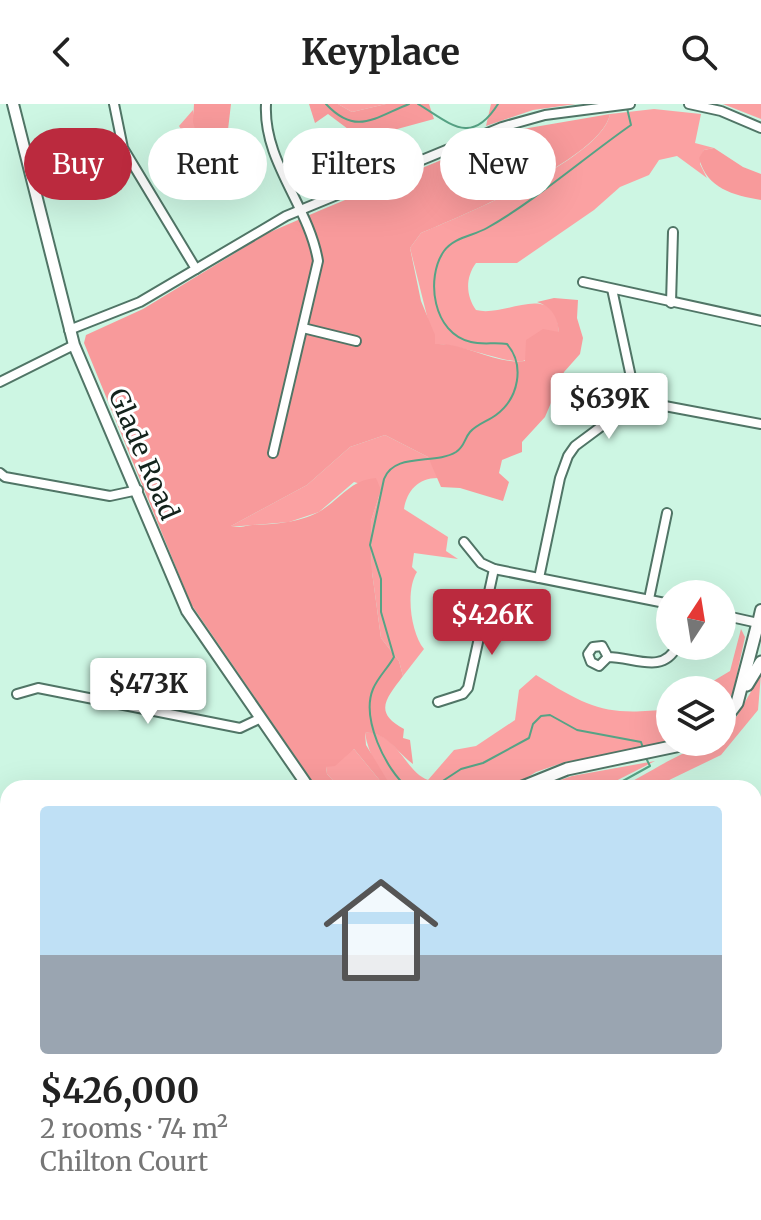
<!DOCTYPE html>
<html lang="en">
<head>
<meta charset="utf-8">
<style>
  :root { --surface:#fff; --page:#f6f6f6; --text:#222; --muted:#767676; --line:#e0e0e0; --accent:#bb2a3e }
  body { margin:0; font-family:Merriweather,serif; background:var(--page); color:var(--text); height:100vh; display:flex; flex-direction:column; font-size:30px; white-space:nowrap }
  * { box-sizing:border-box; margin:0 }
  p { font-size:26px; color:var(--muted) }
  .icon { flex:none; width:44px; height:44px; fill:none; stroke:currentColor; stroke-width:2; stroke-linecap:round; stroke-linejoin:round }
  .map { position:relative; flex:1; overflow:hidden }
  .side { position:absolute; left:0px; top:676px; width:762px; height:440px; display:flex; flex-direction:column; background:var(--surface); border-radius:24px 24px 0 0; box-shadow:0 8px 32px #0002 }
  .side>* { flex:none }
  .banner { position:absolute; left:24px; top:24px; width:714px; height:72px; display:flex; gap:16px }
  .needle { width:52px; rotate:12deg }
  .buttons { position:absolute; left:656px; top:476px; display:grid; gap:16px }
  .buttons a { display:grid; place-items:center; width:80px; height:80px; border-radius:50%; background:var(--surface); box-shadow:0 8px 32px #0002; font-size:40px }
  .price { position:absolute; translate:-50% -68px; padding:0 18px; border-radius:8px; background:#fff; color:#222; font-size:26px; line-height:52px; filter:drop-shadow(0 2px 4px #0008) }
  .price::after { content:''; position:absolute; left:50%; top:48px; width:24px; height:18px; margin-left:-12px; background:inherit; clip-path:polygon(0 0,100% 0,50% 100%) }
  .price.active { background:var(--accent); color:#fff }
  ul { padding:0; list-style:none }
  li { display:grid; align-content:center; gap:16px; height:424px; padding:0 40px }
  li+li { border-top:2px solid var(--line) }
  li span { display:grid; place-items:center; height:248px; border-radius:8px; color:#555 }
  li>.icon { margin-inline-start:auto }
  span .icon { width:144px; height:144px; fill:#fffc; stroke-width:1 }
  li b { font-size:34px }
  .tag { padding:0 28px; border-radius:36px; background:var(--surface); box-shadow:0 8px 32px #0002; font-size:28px; line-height:72px }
  .tag.active { background:var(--accent); color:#fff }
  header { display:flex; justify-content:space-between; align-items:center; height:104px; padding:0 40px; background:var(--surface); font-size:36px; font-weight:700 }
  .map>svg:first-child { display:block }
  .built { fill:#b9ead4 }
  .green { fill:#fba1a2 }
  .forest { fill:#f89a9b }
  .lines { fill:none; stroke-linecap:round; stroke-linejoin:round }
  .stream { stroke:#56a385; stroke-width:2 }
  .river { stroke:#72dab2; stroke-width:14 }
  .minor-casing { stroke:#507566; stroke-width:12 }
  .tertiary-casing { stroke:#507566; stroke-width:14 }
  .secondary-casing { stroke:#507566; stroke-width:15 }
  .minor { stroke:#fff; stroke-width:8 }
  .tertiary { stroke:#fff; stroke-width:10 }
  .secondary { stroke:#fff; stroke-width:11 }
  .labels { text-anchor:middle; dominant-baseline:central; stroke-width:6; stroke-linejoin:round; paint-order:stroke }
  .street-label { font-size:26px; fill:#13231c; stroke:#fff }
</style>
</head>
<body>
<header><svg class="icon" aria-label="back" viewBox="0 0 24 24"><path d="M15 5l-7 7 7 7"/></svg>Keyplace<svg class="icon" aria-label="search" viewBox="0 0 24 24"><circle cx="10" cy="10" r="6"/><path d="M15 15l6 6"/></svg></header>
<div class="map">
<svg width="761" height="1116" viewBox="0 0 761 1116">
  <rect width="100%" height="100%" fill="#cdf6e3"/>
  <path class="built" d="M 0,950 L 8,959 L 8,1108 L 105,1108 L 111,1116 L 0,1116 Z"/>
  <g class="green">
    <path d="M 338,0 L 386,0 L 352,8 Z"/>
    <path d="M 491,0 L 576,0 L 533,6 L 486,22 Z"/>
    <path d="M 723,0 L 761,0 L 761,15 Z"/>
    <path d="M 654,5 L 701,10 L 695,39 L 714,44 L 704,46 L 700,60 L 707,74 L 677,52 L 659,56 L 649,71 L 620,83 L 594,106 L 517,159 L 476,159 C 465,174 466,192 476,206 C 506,214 555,175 559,228 C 549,237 536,253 523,257 C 511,261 457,239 434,240 L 410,144 L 421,129 C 461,112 602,55 610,10 Z"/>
    <path d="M 193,6 L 200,43 L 227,34 L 226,58 L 233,65 L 212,74 L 179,22 Z"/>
    <path d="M 385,331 L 428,353 L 440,374 C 419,373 407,386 404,405 L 448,433 L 446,447 L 458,455 L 414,449 L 412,463 L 417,468 C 405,487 411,529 424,545 L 403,572 L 399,557 L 381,534 L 372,468 L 371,417 L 381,386 L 354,378 L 319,408 L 289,418 L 229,423 L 307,381 L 350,343 Z"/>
    <path d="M 741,525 L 745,533 L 733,588 L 722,608 L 722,586 L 700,585 L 730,567 Z"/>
    <path d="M 761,570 L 758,606 L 721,651 L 663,679 L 647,684 L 619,684 C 647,671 693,638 722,638 L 722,628 L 737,612 Z"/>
    <path d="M 536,571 C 591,605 605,612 670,605 L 670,638 L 677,638 L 565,658 L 536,668 L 510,684 L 392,684 C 379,669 368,649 365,629 C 396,626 405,668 428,676 L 454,646 L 476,642 L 515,616 L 519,586 Z"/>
    <path d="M 354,645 L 386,684 L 340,684 L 327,670 L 326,663 Z"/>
    <path d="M 655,657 L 604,683 L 537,684 L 572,672 Z"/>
    <path d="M 754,802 L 761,809 L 761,862 L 754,870 Z"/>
    <path d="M 0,888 L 8,896 L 8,946 L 0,938 Z"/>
    <path d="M 754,903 L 758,904 L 761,918 L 761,1041 L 754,1052 Z"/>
  </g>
  <g class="forest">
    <path d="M 194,0 L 231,0 L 227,34 L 218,36 L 211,47 L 200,43 L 193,18 Z"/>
    <path d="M 309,0 L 338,0 L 352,8 L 386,0 L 429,0 L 434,15 L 368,33 L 352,28 L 328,10 L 315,19 Z"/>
    <path d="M 610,10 C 602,54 461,112 421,129 L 410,144 L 421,197 L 435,231 L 435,240 C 465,238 496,261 525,257 L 526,236 L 543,225 L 559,228 C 557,212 552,203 537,198 L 554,194 L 578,196 L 577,214 L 583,234 L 580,250 L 564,268 L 545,313 L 522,338 L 522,348 L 502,356 L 499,369 L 509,378 L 503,397 L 460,384 L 441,383 L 428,353 L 385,331 L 350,343 L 307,381 L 231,422 C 240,425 245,421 255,421 C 277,420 303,418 322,406 C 342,393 351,376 376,374 L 381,386 L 371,417 L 372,468 L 381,534 L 399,557 L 403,572 C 386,595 373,608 404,625 L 403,634 L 410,636 L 413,660 C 397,649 386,627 365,629 L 366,641 L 392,684 L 386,684 L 354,645 L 335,662 L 326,663 L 327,670 L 340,684 L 317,684 L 191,500 L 84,239 L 86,231 L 143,205 L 268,129 L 321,106 L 511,27 Z"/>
    <path d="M 714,44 L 743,63 L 761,70 L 761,96 C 733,91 707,85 699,54 L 704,46 Z"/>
    <path d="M 754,1089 L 761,1090 L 761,1116 L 376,1116 L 378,1108 L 754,1108 Z"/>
    <path d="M 145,1108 L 208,1108 L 219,1116 L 148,1116 Z"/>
  </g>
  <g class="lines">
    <g class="stream">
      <path d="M 326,0 C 356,32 374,14 409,0"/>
      <path d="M 418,0 C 450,19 471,43 498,0"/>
      <path d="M 408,684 C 385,665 361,614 373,585 C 378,573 388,564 394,553 L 381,508 L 381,475 L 370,441 L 384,375 C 394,348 435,361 456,348 C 465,342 464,335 470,328 C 477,320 488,317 496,311 C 519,294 525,261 507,240 C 495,238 482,241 471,238 C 433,230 425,174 444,147 C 454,133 473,132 487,124 C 535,97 585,53 631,21 L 627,4"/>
      <path d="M 432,684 L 461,665 L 483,659 L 529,634 L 533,620 L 541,612 L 550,611 L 577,626 L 641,638 L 643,644"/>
      <path d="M 600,684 L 621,678 L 650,662 L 646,654"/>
      <path d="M 754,975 L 761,978"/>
    </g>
    <g class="river">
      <path d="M 0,869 L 8,872"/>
      <path d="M 144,1108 L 146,1116"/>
    </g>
    <g class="minor-casing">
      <g id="minor">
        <path d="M 114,0 L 123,44 L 196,165"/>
        <path d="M 266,0 C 263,58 309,102 318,157 L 273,349"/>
        <path d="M 689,0 L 721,7 L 761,24"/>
        <path d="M 583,178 L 761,217"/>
        <path d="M 612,185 L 637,301"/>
        <path d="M 671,199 L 673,128"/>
        <path d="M 303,224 L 356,237"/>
        <path d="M 69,226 L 140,198 L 286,112 L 502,23 L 545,11 L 630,0"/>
        <path d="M 0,278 L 74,241"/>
        <path d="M 0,369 L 5,373 L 110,392 L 138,386"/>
        <path d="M 464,438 L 481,459 L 494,465 L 670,500"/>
        <path d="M 539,474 L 560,374 L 568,352 L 575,342 L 614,313 L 637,301 L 654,300 L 761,320"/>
        <path d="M 649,495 L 667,409"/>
        <path d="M 722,511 L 758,519"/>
        <path d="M 608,553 L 602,542 L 593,543 L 588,550 L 591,558 L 599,562 L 608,553 C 634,553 663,571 677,542"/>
        <path d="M 17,590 L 38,584 L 240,624 L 259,615"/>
        <path d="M 438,598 L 463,590 L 468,584 L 494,465"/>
        <path d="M 754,727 L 761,728"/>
        <path d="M 761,761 L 761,771"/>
        <path d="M 0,762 L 8,768"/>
        <path d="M 0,944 L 8,952"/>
        <path d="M 109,1108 L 115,1116"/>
        <path d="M 437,1108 L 447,1116"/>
        <path d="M 369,1116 L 370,1108"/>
        <path d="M 593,1116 L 593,1108"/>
      </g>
    </g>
    <g class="tertiary-casing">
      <g id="tertiary">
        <path d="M 13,0 L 74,241 L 187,507 L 309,684"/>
        <path d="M 758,519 L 761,506"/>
        <path d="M 754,1082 L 761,1083"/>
      </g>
    </g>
    <g class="secondary-casing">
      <g id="secondary">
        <path d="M 747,581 L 761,558"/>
        <path d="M 722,619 L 737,599 L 758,519 L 761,519"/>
        <path d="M 520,684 L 567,665 L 695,638"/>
        <path d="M 239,1116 L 240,1108"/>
      </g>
    </g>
    <use href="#minor" class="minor"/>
    <use href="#tertiary" class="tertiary"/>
    <use href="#secondary" class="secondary"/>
  </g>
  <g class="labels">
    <g class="street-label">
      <text transform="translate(144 350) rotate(67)">Glade Road</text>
    </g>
  </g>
</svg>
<div class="buttons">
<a><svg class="needle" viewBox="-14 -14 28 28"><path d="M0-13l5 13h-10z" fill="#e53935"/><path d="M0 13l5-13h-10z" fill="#767676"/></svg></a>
<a><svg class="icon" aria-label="layers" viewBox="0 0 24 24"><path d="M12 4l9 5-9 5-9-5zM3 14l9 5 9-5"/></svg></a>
</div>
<b class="price" style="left:609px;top:337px">$639K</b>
<b class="price active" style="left:492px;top:553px">$426K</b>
<b class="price" style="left:148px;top:622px">$473K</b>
<div class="banner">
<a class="tag active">Buy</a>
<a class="tag">Rent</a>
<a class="tag">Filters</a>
<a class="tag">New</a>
</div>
<section class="side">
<ul>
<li><span style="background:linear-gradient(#bfe0f5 60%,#9aa5b1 0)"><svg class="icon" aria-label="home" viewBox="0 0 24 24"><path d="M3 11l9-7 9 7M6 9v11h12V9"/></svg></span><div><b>$426,000</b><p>2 rooms · 74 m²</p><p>Chilton Court</p></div></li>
</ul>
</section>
</div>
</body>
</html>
